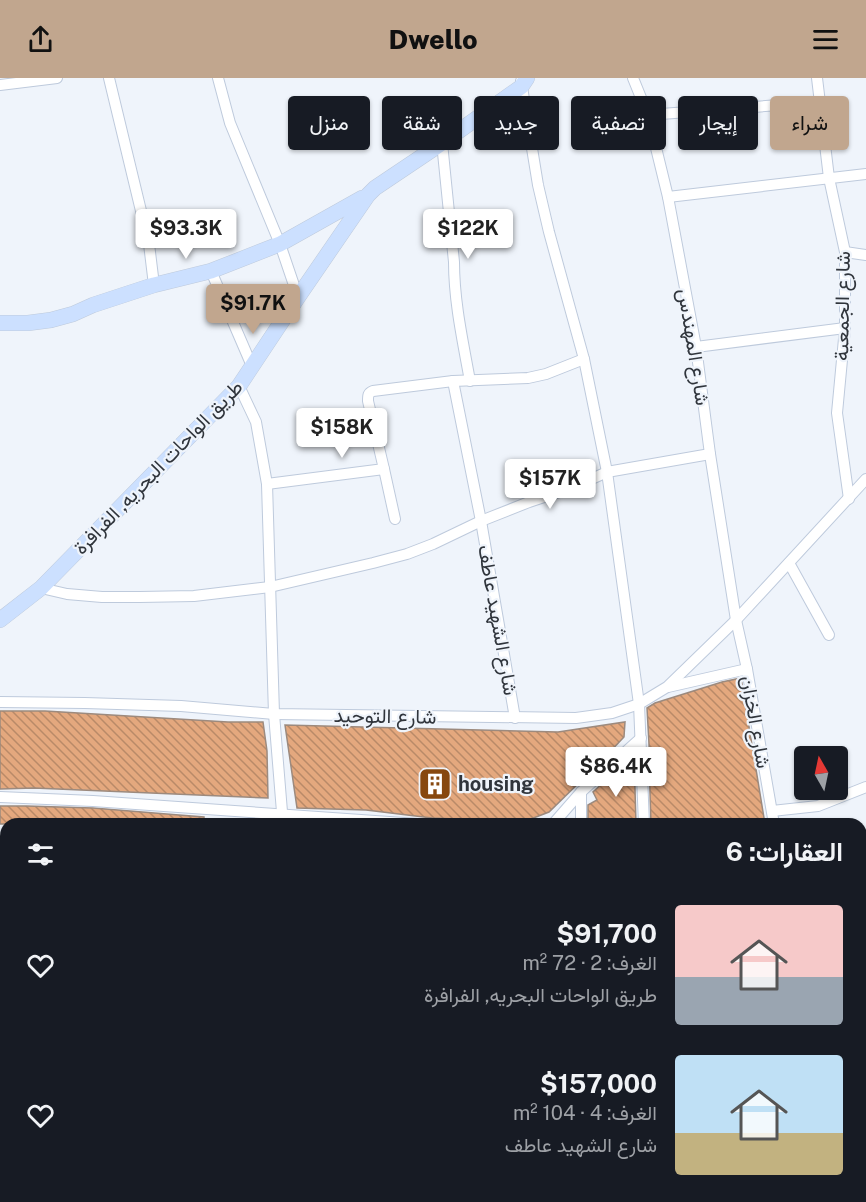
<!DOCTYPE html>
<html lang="ar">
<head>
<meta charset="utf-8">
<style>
  :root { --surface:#171b24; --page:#20242c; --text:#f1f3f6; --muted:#9ea1a6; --accent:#c1a68e }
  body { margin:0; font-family:"Public Sans",Vazirmatn,sans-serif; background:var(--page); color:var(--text); direction:rtl; height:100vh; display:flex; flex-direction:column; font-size:22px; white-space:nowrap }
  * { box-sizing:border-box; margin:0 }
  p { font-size:20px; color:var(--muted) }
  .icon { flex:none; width:33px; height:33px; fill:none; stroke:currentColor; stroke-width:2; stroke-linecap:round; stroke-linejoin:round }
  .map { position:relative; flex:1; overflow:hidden; direction:ltr }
  .side { position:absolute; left:0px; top:740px; width:867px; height:386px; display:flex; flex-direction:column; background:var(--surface); border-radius:18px 18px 0 0; box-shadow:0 2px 4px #0004; direction:rtl }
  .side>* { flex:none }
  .banner { position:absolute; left:18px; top:18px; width:831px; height:54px; direction:rtl; display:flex; gap:12px }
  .needle { width:39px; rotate:351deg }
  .buttons { position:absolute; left:794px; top:668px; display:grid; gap:12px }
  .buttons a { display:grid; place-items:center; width:54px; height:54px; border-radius:6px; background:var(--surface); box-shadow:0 2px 4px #0004; font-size:30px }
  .price { position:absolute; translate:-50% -51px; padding:0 14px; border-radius:6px; background:#fff; color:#222; font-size:20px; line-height:39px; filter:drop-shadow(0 2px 3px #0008) }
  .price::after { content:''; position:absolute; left:50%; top:36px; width:18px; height:14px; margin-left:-9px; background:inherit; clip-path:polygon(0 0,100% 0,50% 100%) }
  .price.on { background:var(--accent); color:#111 }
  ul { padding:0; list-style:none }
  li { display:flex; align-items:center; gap:18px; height:150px; padding:0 24px }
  li span { display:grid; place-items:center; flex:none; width:168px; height:120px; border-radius:6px; color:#555 }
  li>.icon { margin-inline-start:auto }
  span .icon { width:72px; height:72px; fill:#fffc; stroke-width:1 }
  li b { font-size:26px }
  h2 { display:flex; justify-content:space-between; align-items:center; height:72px; padding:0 24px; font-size:26px }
  .chip { padding:0 21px; border-radius:6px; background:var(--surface); box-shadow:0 2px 4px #0004; font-size:21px; line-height:54px }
  .chip.on { background:var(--accent); color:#111 }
  header { display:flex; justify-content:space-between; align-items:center; height:78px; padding:0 24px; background:var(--accent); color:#111; font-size:27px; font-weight:800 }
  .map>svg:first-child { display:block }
  .building { fill:url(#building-back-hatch); stroke:#9c8a7e; stroke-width:1.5 }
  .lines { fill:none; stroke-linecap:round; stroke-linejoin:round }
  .minor-casing { stroke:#becadc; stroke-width:12 }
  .secondary-casing { stroke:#becadc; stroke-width:16 }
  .minor { stroke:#fff; stroke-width:10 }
  .secondary { stroke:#cce0ff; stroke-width:15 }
  .labels { text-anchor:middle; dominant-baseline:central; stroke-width:4.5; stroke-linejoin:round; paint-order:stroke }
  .street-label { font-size:20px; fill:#30353c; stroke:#eff4fb }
  .poi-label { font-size:20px; font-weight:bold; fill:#30353c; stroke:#eff4fb; text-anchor:start }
</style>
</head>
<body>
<header><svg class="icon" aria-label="menu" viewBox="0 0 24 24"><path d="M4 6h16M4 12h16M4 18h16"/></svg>Dwello<svg class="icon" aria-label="share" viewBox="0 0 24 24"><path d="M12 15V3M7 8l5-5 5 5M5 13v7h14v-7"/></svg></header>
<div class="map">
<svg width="866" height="1124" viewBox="0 0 866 1124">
  <defs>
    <pattern id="building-back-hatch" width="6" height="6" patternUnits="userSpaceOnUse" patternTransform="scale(1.5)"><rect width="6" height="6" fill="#e4a87e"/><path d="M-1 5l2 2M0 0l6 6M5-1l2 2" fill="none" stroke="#b98a68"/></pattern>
  </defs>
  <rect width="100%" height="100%" fill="#eff4fb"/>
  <g class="building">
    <path d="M 741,600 L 765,746 L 651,746 L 649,683 L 650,684 L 647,630 L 655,625 L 722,604 Z"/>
    <path d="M 0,633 L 45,633 L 228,644 L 263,644 L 267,673 L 268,720 L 34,710 L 0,711 Z"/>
    <path d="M 625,644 L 624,659 L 589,696 L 589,695 L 549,734 L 523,744 L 432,740 L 366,732 L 297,730 L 285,647 L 558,654 Z"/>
    <path d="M 634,677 L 636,746 L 588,746 L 588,727 L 597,722 L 593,714 Z"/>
    <path d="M 0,728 L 26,728 L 93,730 L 179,737 L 204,739 L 204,746 L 0,746 Z"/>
  </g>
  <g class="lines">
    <g class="minor-casing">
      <g id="minor">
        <path d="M 109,0 L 149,166 L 154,207"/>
        <path d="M 218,0 L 230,45 L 280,166 L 298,219"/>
        <path d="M 633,0 L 648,37 L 668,119 L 696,269 L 710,376 L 736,542 L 747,591 L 774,746"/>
        <path d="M 817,0 L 829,100 L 845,174 L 845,250 L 837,335 L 849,421"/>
        <path d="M 521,3 L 538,107 L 549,154 L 584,281 L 607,394 L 639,626 L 644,746"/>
        <path d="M 0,7 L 57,0"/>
        <path d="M 648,37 L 819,24"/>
        <path d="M 442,65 L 454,184 C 454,224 463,264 470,303"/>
        <path d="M 668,119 L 866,96"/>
        <path d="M 845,174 L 866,177"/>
        <path d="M 211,193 L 252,288"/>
        <path d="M 696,269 L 845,250"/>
        <path d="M 453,303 L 481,443 L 515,640"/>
        <path d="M 239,308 L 256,344 L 267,406 L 274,636 L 283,746"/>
        <path d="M 384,391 L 395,441"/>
        <path d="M 267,406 L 384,391 L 368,323 C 368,317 368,315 373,313 L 453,303 L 528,300 L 546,296 L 584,281"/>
        <path d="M 789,485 L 829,557"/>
        <path d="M 41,510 L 67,516 L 102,519 L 140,519 L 194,518 L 270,509 L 373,485 L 407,476 L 433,466 L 481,443 L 529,424 L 574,409 L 607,394 L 710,376"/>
        <path d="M 668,609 L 747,591"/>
        <path d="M 0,624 L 85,625 L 181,628 L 274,636 L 576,640 L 612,635 L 639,626 L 667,609 L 736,542 L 866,401"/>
        <path d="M 581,714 L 581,746"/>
        <path d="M 0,719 L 93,723 L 418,746"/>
        <path d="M 772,733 L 818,728 L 866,709"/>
        <path d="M 553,746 L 581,714 L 641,660"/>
        <path d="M 0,870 L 6,869"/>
        <path d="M 861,881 L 866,879"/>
        <path d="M 0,1000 L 6,1000"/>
        <path d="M 861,1002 L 866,1003"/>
        <path d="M 90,1119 L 90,1124"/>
        <path d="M 583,1119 L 583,1124"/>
        <path d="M 810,1119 L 811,1124"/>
        <path d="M 200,1124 L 201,1119"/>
        <path d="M 458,1124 L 458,1119"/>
        <path d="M 648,1124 L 648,1119"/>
      </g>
    </g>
    <g class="secondary-casing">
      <g id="secondary">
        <path d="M 0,245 L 28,245 L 51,242 L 73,236 L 93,227 L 154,207 L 211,193 L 280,166 L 362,120"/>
        <path d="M 0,542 L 41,510 L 239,308 L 298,219 L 368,117 L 375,110 L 442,65 L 521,9 L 527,0"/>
      </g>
    </g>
    <use href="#minor" class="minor"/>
    <use href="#secondary" class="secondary"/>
  </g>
  <defs>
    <g id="building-square" transform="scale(1.725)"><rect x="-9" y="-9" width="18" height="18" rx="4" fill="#87480f" stroke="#eff4fb"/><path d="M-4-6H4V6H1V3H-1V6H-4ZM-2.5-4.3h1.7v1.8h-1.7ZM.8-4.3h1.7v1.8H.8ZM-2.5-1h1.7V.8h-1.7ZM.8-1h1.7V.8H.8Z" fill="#fff"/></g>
  </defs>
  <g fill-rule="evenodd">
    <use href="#building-square" x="435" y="706"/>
  </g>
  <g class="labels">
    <g class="street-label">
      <text transform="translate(842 228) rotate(-89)">شارع الجمعية</text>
      <text transform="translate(694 269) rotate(81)">شارع المهندس</text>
      <text transform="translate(158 389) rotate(-46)">طريق الواحات البحريه, الفرافرة</text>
      <text transform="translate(498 542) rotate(80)">شارع الشهيد عاطف</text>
      <text transform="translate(385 638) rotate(1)">شارع التوحيد</text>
      <text transform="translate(756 644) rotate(80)">شارع الخزان</text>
    </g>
    <g class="poi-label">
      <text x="458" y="706">housing</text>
    </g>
  </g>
</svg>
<div class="buttons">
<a><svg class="needle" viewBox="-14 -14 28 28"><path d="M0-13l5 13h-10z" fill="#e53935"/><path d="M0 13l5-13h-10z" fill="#9ea1a6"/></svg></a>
</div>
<b class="price" style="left:186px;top:182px">$93.3K</b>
<b class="price" style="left:468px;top:182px">$122K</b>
<b class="price on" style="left:253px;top:257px">$91.7K</b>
<b class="price" style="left:342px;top:381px">$158K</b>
<b class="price" style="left:550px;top:432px">$157K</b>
<b class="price" style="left:616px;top:720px">$86.4K</b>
<div class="banner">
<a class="chip on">شراء</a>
<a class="chip">إيجار</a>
<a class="chip">تصفية</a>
<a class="chip">جديد</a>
<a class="chip">شقة</a>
<a class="chip">منزل</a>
</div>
<section class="side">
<h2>العقارات: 6<svg class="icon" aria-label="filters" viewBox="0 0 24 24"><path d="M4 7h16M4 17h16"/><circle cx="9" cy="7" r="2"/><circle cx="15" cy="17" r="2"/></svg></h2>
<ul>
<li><span style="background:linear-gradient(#f6c9c9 60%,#9aa5b1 0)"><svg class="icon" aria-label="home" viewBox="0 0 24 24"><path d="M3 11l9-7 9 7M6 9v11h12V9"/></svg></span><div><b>$91,700</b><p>الغرف: 2 · 72 m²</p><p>طريق الواحات البحريه, الفرافرة</p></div><svg class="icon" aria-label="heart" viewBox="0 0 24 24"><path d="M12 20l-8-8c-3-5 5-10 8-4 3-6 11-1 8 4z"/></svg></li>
<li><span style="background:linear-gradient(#bfe0f5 65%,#c2b280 0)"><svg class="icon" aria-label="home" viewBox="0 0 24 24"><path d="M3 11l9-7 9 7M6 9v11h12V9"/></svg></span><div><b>$157,000</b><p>الغرف: 4 · 104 m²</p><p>شارع الشهيد عاطف</p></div><svg class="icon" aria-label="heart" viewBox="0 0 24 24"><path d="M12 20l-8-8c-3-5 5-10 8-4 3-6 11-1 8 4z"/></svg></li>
</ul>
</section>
</div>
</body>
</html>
